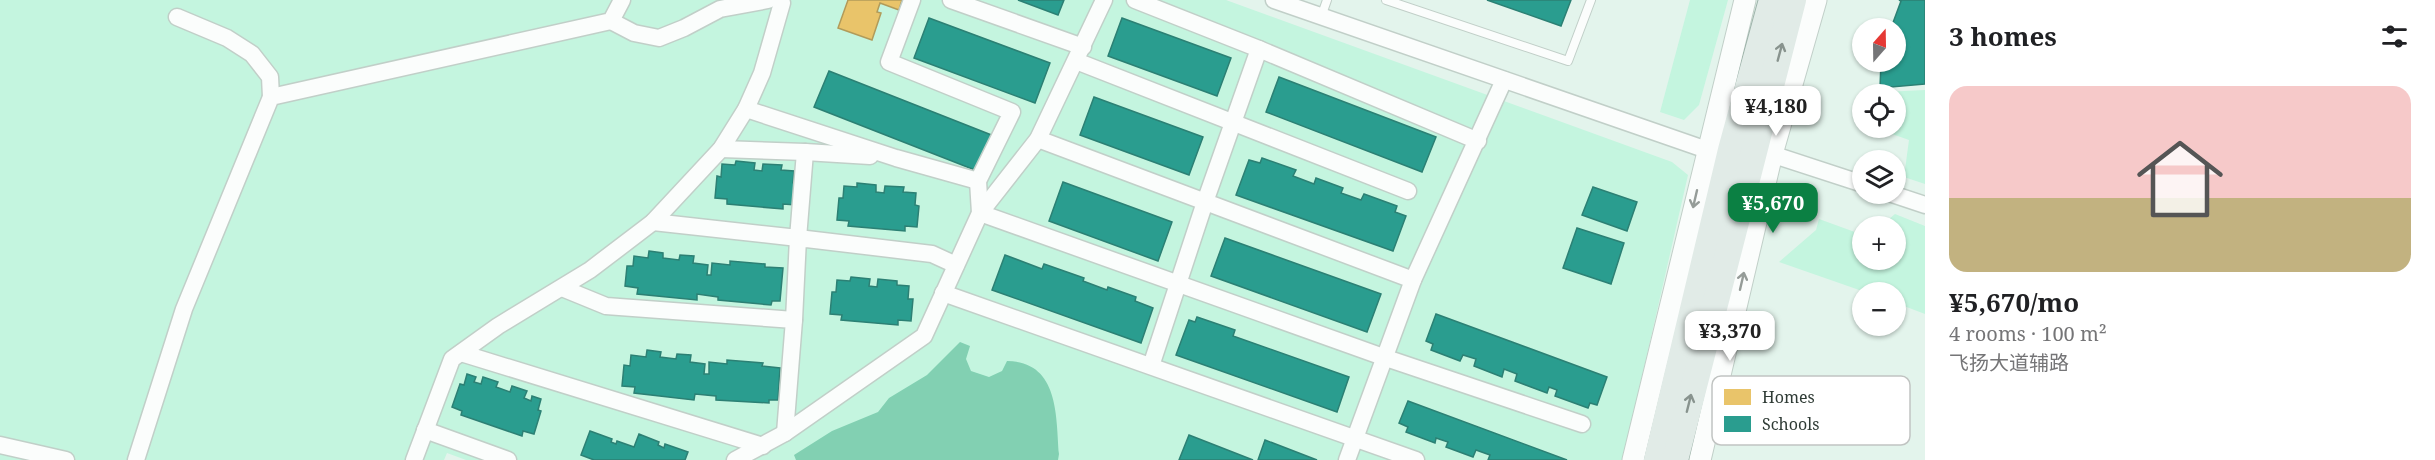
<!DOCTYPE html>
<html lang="en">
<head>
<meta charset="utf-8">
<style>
  :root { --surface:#fff; --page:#f2f2f2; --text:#202124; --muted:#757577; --line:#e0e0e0; --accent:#0b8043 }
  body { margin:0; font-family:"Noto Serif","Noto Sans SC",serif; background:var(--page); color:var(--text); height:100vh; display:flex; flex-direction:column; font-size:22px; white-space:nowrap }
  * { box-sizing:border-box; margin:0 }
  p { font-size:20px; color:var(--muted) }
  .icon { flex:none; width:33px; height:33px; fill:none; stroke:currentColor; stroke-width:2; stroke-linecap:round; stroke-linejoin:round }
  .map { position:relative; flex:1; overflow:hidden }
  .drawer { display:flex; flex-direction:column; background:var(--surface); width:510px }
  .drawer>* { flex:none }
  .needle { width:39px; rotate:20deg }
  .buttons { position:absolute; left:1852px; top:18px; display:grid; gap:12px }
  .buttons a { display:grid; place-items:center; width:54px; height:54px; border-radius:50%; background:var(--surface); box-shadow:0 2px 4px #0004; font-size:30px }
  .price { position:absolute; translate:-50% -51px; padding:0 14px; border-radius:12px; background:#fff; color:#222; font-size:20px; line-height:39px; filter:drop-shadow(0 2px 3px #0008) }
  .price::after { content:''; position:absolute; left:50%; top:36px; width:18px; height:14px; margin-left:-9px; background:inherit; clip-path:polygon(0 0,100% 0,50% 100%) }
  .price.on { background:var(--accent); color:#fff }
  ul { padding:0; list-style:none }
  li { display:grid; align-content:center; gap:12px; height:318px; padding:0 24px }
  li+li { border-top:2px solid var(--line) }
  li span { display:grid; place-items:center; height:186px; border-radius:18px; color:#555 }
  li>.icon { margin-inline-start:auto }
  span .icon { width:108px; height:108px; fill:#fffc; stroke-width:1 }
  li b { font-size:26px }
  h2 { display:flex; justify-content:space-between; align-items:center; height:72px; padding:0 24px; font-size:26px }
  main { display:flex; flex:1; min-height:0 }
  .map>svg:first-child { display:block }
  .green { fill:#c4f5df; fill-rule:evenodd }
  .water { fill:#82d0b2 }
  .homes { fill:#e9c46a; stroke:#b19b5a; stroke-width:1.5 }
  .schools { fill:#2a9d8f; stroke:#2c8074; stroke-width:1.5 }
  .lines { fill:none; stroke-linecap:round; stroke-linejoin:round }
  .service-casing { stroke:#c1cfc8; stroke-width:10 }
  .minor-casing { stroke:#c1cfc8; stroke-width:19 }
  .tertiary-casing { stroke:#c1cfc8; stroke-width:23 }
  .primary-casing { stroke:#9eb3aa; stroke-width:28 }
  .service { stroke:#fbfdfc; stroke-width:8 }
  .minor { stroke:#fbfdfc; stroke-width:16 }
  .tertiary { stroke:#fbfdfc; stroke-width:21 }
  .primary { stroke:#e1ebe7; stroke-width:26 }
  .oneway { stroke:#88938e }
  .oneway2 { stroke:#959c98 }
  .key { fill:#fff; stroke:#c1c4c2; stroke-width:1.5 }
  .key-label { font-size:16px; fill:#2f3b35 }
</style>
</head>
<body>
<main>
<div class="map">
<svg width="1925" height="460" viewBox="0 0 1925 460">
  <rect width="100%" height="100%" fill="#e3f4ec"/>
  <g class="green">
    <path d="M 0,0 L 847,0 L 838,28 L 872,40 L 881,14 L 877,12 L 880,3 L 899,10 L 903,0 L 1226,0 L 1672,162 L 1688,175 L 1623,460 L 685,460 L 688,452 L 658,445 L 659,442 L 639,434 L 634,447 L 618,441 L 616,444 L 611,442 L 612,439 L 590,431 L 581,455 L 594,460 L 466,460 L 447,453 L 444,460 L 0,460 ZM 929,18 L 1035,103 L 914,58 ZM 829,71 L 994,136 L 815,106 ZM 736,161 L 754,163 L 754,170 L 762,171 L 763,164 L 782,165 L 781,170 L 794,171 L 795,205 L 783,204 L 782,209 L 727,204 L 727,199 L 715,198 L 717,177 L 721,177 L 735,165 ZM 858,183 L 876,185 L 876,192 L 884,193 L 885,186 L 904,187 L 903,192 L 916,193 L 915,205 L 919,206 L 917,227 L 905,226 L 904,231 L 849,226 L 849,221 L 837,220 L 839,198 L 843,198 L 844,186 L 857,187 ZM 650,251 L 663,253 L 663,258 L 679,260 L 680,255 L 693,256 L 693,263 L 708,265 L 707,275 L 711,275 L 712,263 L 730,265 L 730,261 L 765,264 L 765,267 L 783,269 L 780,301 L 772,301 L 771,304 L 718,300 L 718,297 L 697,294 L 696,300 L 637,294 L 638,288 L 625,286 L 627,266 L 633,266 L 634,257 L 648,258 ZM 647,350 L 660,352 L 660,357 L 676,359 L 677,354 L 691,355 L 690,362 L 705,364 L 704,374 L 708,374 L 710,362 L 727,364 L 728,360 L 762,363 L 762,366 L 780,368 L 778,400 L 769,400 L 768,403 L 716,400 L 716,396 L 634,392 L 635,387 L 624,365 L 630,366 L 631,356 L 646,357 ZM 468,374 L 476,377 L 474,382 L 481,384 L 484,377 L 498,382 L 496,387 L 510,392 L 527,392 L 524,398 L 531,401 L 533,396 L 541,399 L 538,410 L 541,411 L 533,434 L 523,431 L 522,436 L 461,416 L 462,411 L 452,407 L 459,384 L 464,385 Z"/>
    <path d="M 1690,0 L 1728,0 L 1699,105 L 1684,120 L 1660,112 Z"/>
    <path d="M 1925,90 L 1925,184 L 1904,177 L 1909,140 L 1875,128 L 1896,128 L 1896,94 L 1863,94 L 1863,123 L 1853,119 L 1863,93 Z"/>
    <path d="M 1895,214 L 1925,226 L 1925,314 L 1896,303 L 1896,292 L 1865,292 L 1779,262 L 1816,230 L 1819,219 L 1863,235 L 1863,260 L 1896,260 L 1896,226 L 1881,226 Z"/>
  </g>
  <path class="water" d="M 960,342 L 970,346 L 966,359 L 971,371 L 989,377 L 1002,371 L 1007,361 C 1059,362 1056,415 1059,454 L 1058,460 L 796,460 L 794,455 L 832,431 L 878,412 L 889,398 L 927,375 Z"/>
  <path class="homes" d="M 848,0 L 902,0 L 899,10 L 880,3 L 877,12 L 881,13 L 872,40 L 838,28 Z"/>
  <g class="schools">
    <path d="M 1018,0 L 1064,0 L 1058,15 Z"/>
    <path d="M 1487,0 L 1571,0 L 1561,26 Z"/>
    <path d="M 1899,0 L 1925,0 L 1925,84 L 1880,88 L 1881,62 L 1896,62 L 1896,28 L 1891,28 L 1901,1 Z"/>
    <path d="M 929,18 L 1050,63 L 1035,103 L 914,58 Z"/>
    <path d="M 1122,18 L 1231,58 L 1217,96 L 1108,56 Z"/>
    <path d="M 829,71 L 994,136 L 980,172 L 814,107 Z"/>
    <path d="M 1279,77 L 1436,137 L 1422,172 L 1266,112 Z"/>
    <path d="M 1094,97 L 1203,137 L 1189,175 L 1080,135 Z"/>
    <path d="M 1262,158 L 1296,170 L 1293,176 L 1314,184 L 1316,178 L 1343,188 L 1341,193 L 1361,200 L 1364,194 L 1397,206 L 1395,212 L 1406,216 L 1393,251 L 1236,195 L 1249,160 L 1260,163 Z"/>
    <path d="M 736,161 L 755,163 L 754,170 L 762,171 L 763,164 L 782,165 L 781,170 L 794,171 L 793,183 L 798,184 L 796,205 L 783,204 L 783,209 L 727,204 L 727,199 L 715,198 L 717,176 L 721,177 L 722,164 L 735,165 Z"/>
    <path d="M 1063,182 L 1172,222 L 1158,261 L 1049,221 Z"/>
    <path d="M 857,183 L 876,185 L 876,192 L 884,193 L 885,186 L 904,187 L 903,192 L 916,193 L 915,205 L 919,206 L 917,227 L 905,226 L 905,231 L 848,226 L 849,221 L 837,220 L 839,198 L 843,198 L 844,186 L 857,187 Z"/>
    <path d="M 1593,187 L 1637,202 L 1627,231 L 1582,215 Z"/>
    <path d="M 1577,228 L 1624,243 L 1611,284 L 1563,268 Z"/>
    <path d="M 1225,238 L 1381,294 L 1367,332 L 1211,276 Z"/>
    <path d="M 649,251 L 663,253 L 663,258 L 679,260 L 680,255 L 694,256 L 693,263 L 708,265 L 707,275 L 711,275 L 712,263 L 730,265 L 730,261 L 765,264 L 765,267 L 783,268 L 780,301 L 772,301 L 771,305 L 718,300 L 718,297 L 697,294 L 697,300 L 637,294 L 638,288 L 625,286 L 627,266 L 633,266 L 634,256 L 648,258 Z"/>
    <path d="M 1005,255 L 1042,269 L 1044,264 L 1084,278 L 1083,281 L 1107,290 L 1108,287 L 1136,297 L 1135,301 L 1153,308 L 1141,343 L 992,290 Z"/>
    <path d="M 851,277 L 870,279 L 869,286 L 877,287 L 878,279 L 897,281 L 897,285 L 909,286 L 908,299 L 913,299 L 911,321 L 898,320 L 898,325 L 841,320 L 842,315 L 830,314 L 832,292 L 836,292 L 837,280 L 850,281 Z"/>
    <path d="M 1436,314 L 1607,377 L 1597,405 L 1590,403 L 1588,408 L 1555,396 L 1557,390 L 1549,387 L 1547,393 L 1515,381 L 1517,374 L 1504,369 L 1502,377 L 1474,366 L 1476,359 L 1463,355 L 1460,361 L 1431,350 L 1433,344 L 1426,341 Z"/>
    <path d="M 1197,317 L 1235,330 L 1233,336 L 1349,377 L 1337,412 L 1176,355 L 1189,320 L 1195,322 Z"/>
    <path d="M 647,350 L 661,352 L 660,357 L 676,359 L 677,354 L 691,355 L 690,362 L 705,364 L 704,374 L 709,374 L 709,362 L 727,364 L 727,360 L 763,363 L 762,366 L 780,368 L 778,400 L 769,400 L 769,403 L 716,400 L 716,396 L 695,394 L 694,400 L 634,393 L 635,387 L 622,386 L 624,365 L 630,366 L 631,355 L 646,357 Z"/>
    <path d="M 467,374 L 476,377 L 474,382 L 481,384 L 483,377 L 498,382 L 496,387 L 510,392 L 512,386 L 527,391 L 524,398 L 531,401 L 532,396 L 541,399 L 538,410 L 541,411 L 534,434 L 523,431 L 522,436 L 461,415 L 462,411 L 452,407 L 460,384 L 464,385 Z"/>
    <path d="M 1408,401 L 1567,460 L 1488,460 L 1490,455 L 1476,450 L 1473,457 L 1446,447 L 1448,442 L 1436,438 L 1435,443 L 1406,432 L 1408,427 L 1399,423 Z"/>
    <path d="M 590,431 L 612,439 L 611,442 L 616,444 L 617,441 L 634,447 L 639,434 L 659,442 L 658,445 L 664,448 L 665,444 L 688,452 L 685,460 L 594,460 L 581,455 Z"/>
    <path d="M 1189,435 L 1253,460 L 1179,460 Z"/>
    <path d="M 1265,440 L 1317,460 L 1258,460 Z"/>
  </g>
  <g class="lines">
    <g class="service-casing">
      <g id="service">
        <path d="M 1386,0 L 1568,61 L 1591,0"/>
        <path d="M 1321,17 L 1327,0"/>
      </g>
    </g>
    <g class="minor-casing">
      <g id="minor">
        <path d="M 912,0 L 889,62 L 1012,112 L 978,181 L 980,213 L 1386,358 L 1582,424"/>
        <path d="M 951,0 L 1083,47"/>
        <path d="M 1135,0 L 1259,49 L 1478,141"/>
        <path d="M 1274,0 L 1707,150 L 1719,150"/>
        <path d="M 177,17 L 227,38 L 252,54 L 270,77 L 271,97"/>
        <path d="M 611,21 L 634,33 L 659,38 L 684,28 L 720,9 L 768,0"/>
        <path d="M 1076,61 L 1408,191"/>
        <path d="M 746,109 L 896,158 L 978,181"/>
        <path d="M 1038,139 L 1413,280"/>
        <path d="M 1762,151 L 1863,184"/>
        <path d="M 805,152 L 870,156"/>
        <path d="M 1892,194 L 1925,205"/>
        <path d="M 653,222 L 798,238 L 805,152 L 721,149"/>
        <path d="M 562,288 L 606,306 L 794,320 L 785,433"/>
        <path d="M 943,293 L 1416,460"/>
        <path d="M 794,320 L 798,238 L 932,254 L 956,265"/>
        <path d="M 461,353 L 763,446"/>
        <path d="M 1151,366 L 1205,202 L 1259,49"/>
        <path d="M 425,430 L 508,460"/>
        <path d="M 0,445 L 66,460"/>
        <path d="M 136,460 L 184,309 L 271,97 L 611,21 L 622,0"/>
        <path d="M 414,460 L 452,359 L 498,326 L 590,270 L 653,222 L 721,149 L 746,109 L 762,73 L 782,3 L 781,0"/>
        <path d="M 735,460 L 785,433 L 924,336 L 980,213 L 1038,139 L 1104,0"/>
        <path d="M 1347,460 L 1413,280 L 1504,80"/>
      </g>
    </g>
    <g class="tertiary-casing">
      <g id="tertiary">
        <path d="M 1633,460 L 1745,0"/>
        <path d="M 1700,460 L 1772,154 L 1816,0"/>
      </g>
    </g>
    <g class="primary-casing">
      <g id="primary">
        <path d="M 1657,460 L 1731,150 L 1772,0"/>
        <path d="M 1675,460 L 1793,0"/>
      </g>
    </g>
    <use href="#service" class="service"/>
    <use href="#minor" class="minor"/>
    <use href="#tertiary" class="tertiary"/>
    <use href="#primary" class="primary"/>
  </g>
  <defs><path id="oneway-shaft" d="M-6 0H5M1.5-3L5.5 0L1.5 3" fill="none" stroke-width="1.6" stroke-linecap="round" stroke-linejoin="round" transform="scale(1.5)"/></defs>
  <g class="oneway">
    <use href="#oneway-shaft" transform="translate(1780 52) rotate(-75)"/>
    <use href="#oneway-shaft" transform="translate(1689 403) rotate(-76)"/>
  </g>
  <g class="oneway2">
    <use href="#oneway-shaft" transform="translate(1695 199) rotate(103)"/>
    <use href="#oneway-shaft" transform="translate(1742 281) rotate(-77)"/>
  </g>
  <rect x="1712" y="376" width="198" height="69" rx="9" class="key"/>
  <rect x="1724" y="389" width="27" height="16" fill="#e9c46a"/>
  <rect x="1724" y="416" width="27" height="16" fill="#2a9d8f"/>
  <g class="key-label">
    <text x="1762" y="403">Homes</text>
    <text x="1762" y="430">Schools</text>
  </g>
</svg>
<div class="buttons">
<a><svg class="needle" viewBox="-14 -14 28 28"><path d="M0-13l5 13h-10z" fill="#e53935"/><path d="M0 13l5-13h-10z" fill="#757577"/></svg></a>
<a><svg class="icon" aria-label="locate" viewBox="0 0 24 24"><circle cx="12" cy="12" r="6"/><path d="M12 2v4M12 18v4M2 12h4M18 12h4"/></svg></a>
<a><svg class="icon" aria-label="layers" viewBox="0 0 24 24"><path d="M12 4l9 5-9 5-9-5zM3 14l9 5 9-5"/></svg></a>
<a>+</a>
<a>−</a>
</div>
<b class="price" style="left:1776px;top:137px">¥4,180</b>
<b class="price on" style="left:1773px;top:234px">¥5,670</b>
<b class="price" style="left:1730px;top:362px">¥3,370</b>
</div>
<section class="drawer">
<h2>3 homes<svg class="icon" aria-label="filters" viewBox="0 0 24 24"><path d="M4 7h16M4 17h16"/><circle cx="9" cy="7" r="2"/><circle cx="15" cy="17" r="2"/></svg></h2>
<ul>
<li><span style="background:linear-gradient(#f6c9c9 60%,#c2b280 0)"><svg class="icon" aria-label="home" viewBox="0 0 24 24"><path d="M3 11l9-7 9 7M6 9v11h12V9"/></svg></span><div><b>¥5,670/mo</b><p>4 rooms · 100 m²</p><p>飞扬大道辅路</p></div></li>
</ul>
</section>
</main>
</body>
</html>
